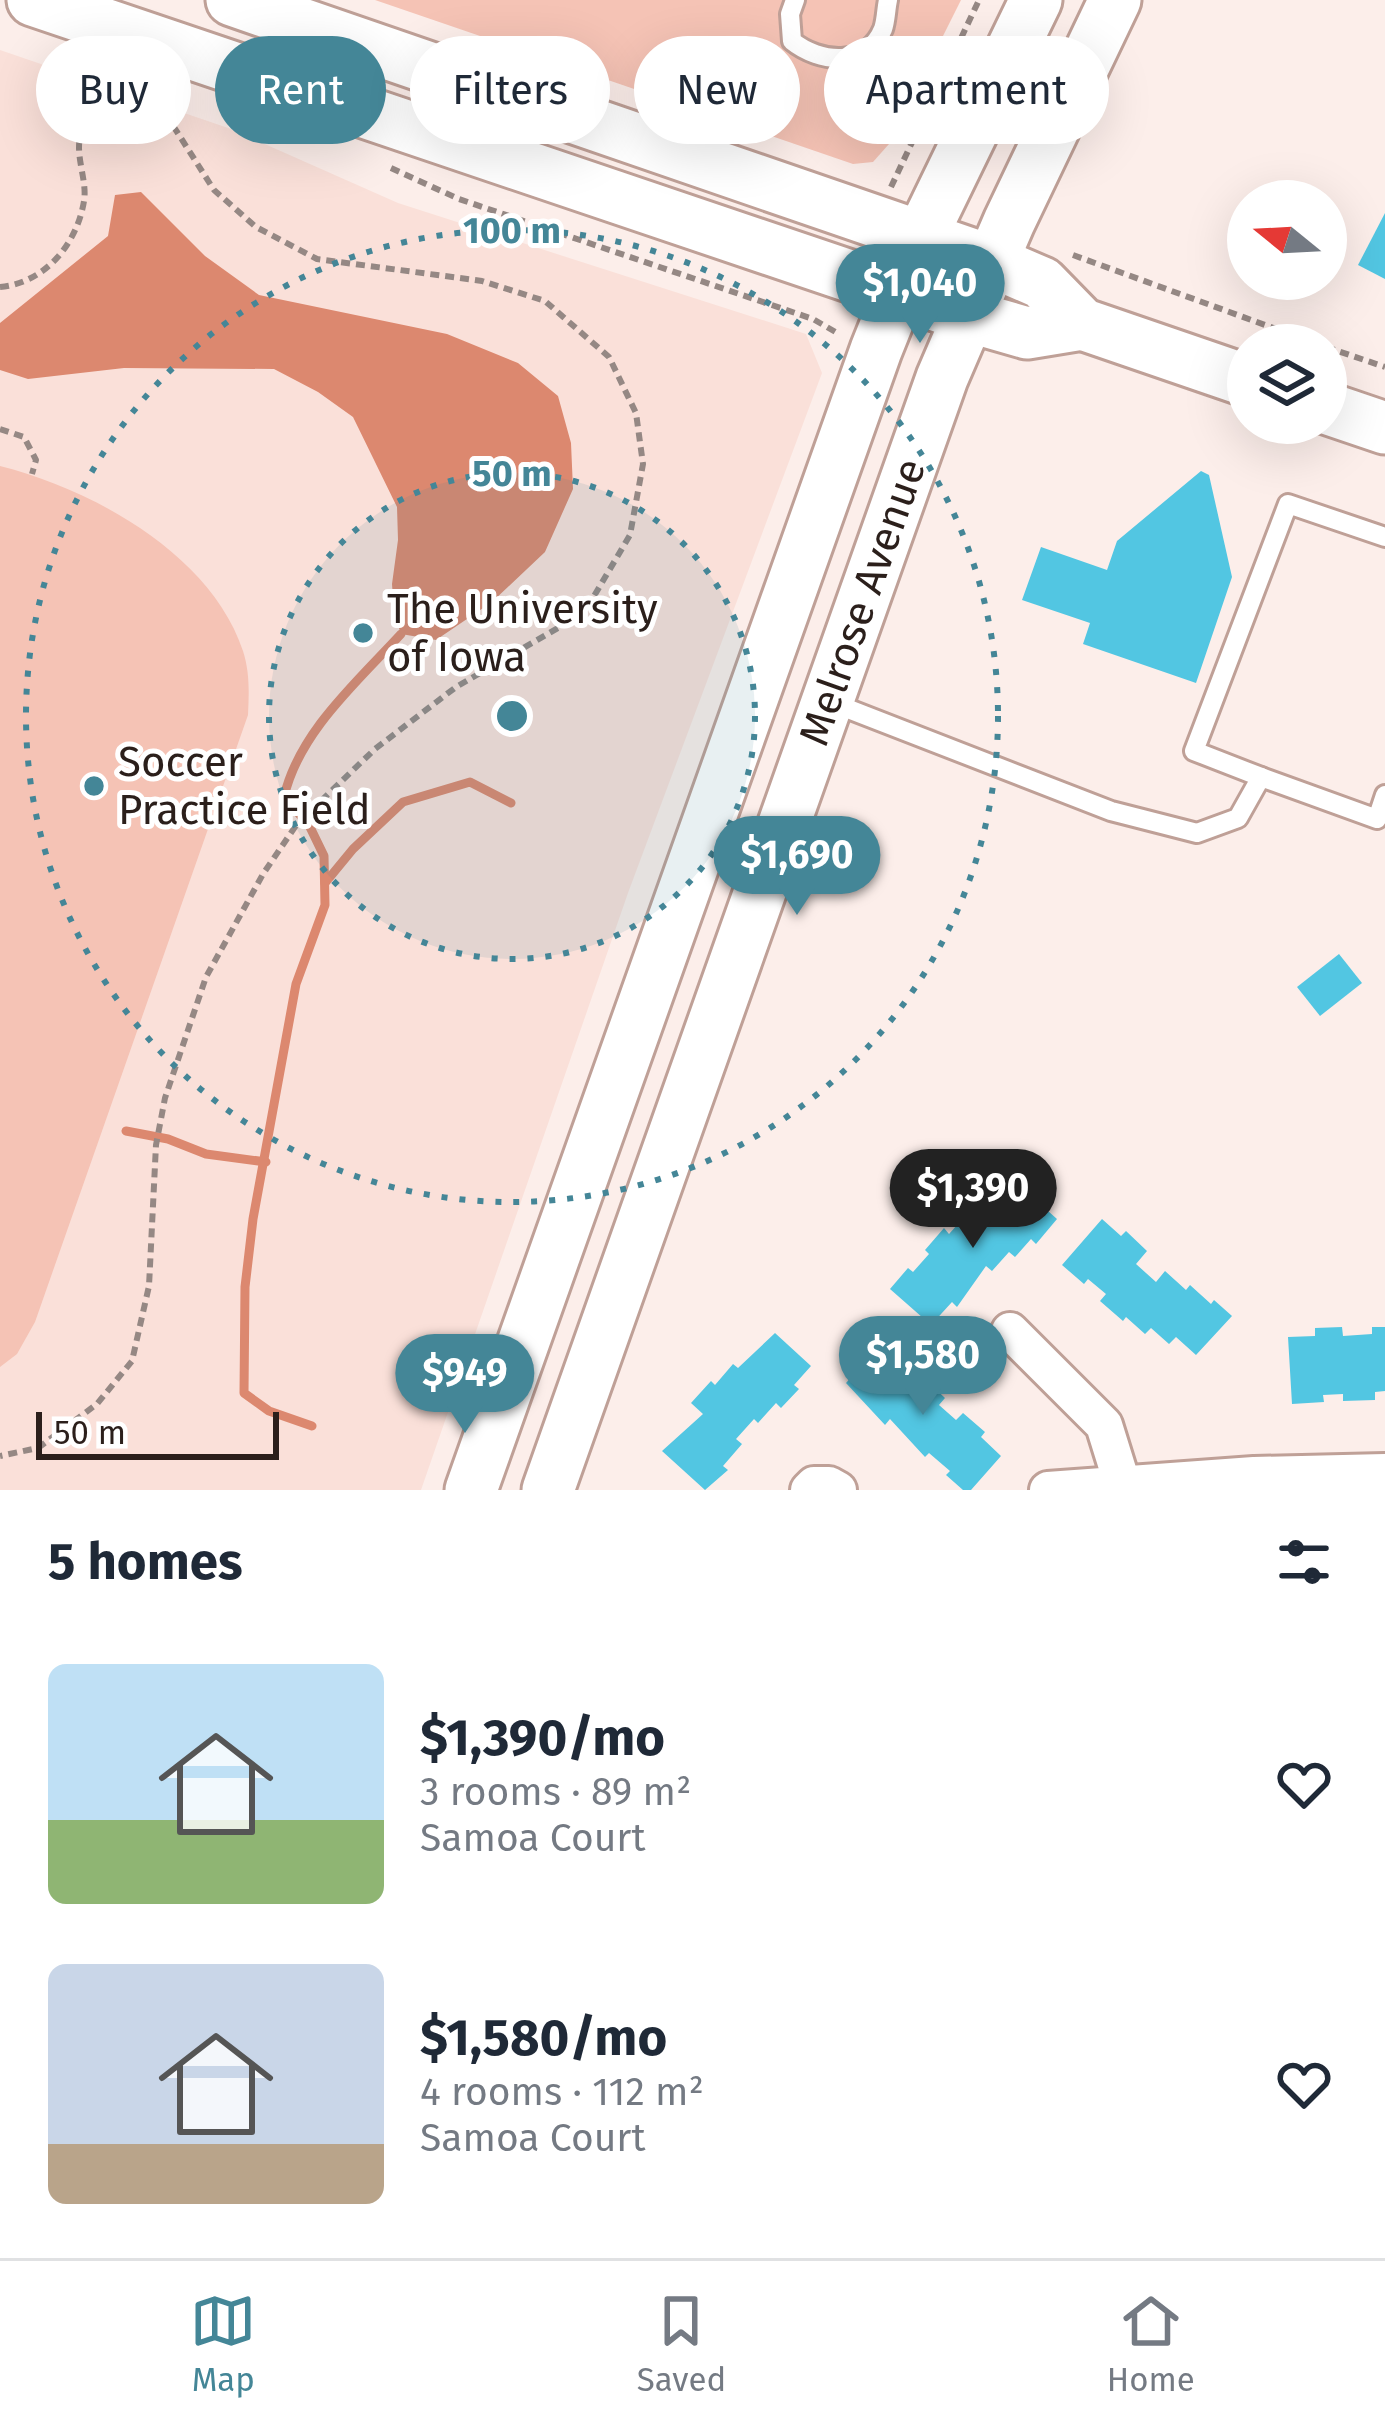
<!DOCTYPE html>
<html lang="en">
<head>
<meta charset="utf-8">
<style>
  :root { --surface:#fff; --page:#f2f2f3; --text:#1f2937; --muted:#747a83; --line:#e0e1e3; --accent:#448697 }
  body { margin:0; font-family:"Fira Sans",sans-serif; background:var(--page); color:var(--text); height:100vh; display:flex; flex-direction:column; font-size:45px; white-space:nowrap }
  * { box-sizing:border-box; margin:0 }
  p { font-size:39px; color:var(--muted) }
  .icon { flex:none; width:66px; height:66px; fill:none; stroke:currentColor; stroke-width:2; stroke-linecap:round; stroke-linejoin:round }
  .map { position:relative; height:1490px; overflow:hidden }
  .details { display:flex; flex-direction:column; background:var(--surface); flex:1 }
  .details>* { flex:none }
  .hud { position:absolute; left:36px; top:36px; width:1314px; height:108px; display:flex; gap:24px }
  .needle { width:78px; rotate:288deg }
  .tools { position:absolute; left:1227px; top:180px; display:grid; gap:24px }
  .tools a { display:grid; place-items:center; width:120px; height:120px; border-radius:50%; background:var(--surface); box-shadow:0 12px 48px #0002; font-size:60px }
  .scale { position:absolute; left:36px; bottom:30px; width:243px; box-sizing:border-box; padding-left:12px; border:6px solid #2b1f1b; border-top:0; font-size:33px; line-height:42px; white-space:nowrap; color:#2b1f1b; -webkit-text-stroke:9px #fff; paint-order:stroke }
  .price { position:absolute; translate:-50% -102px; padding:0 27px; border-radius:42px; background:var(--accent); color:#fff; font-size:39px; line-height:78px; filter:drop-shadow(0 3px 6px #0008) }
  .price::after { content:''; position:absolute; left:50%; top:72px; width:36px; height:27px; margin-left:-18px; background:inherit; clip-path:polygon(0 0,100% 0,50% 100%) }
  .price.on { background:#222; color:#fff }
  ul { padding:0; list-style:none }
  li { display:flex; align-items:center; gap:36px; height:300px; padding:0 48px }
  li span { display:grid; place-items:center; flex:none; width:336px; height:240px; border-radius:18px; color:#555 }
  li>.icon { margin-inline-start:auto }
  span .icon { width:144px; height:144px; fill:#fffc; stroke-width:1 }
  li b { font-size:51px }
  h2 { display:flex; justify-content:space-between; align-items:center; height:144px; padding:0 48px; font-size:51px }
  .tag { padding:0 42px; border-radius:54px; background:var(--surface); box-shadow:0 12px 48px #0002; font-size:42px; line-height:108px }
  .tag.on { background:var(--accent); color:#fff }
  .tabs { display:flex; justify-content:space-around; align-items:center; height:168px; border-top:3px solid var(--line); background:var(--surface); font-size:33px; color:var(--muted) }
  .tabs a { display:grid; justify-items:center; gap:6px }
  .tabs .on { color:var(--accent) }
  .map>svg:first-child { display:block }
  .built { fill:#fae0d9 }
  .green { fill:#f5c3b5 }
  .water { fill:#dc886f }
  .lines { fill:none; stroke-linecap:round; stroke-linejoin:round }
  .stream { stroke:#dc886f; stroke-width:9 }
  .building { fill:#52c6e2 }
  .lane-casing { stroke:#bfa097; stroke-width:24 }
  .street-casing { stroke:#bfa097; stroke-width:42 }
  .secondary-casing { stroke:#bfa097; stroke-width:57 }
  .path { stroke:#958884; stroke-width:6; stroke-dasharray:9 6; stroke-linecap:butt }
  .lane { stroke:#fff; stroke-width:18 }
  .street { stroke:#fff; stroke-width:36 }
  .secondary { stroke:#fff; stroke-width:51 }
  .ring { fill:none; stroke:#448697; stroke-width:6; stroke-dasharray:6 12 }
  .poi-dot { fill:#448697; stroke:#fff; stroke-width:4.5 }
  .labels { text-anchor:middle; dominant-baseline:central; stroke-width:10; stroke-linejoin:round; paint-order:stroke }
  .street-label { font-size:42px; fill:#2b1f1b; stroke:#fff }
  .poi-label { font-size:42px; fill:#2b1f1b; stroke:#fff; text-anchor:start }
  .centre { fill:#448697; stroke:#fff; stroke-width:6 }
  .ring-label { font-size:36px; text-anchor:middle; font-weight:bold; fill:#448697; stroke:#fff; stroke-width:10; stroke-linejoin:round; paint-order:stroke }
</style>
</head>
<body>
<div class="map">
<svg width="1385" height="1490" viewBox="0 0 1385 1490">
  <rect width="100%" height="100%" fill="#fceeea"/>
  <path class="built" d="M 0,50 L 231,129 L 398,203 L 806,334 L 822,373 L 628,893 L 421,1490 L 0,1490 Z"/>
  <g class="green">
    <path d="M 375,0 L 961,0 L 889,144 L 873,162 L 853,164 Z"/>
    <path d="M 0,466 C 92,489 211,554 243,651 C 250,673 249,693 248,715 L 35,1322 L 17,1354 L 0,1367 Z"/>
  </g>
  <path class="water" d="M 141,192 L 205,256 L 259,295 L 447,334 L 518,363 L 558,396 L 571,443 L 573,489 L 545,552 L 492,602 L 436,640 L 401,634 L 394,613 L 392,584 L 398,540 L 397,507 L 353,417 L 318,392 L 274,369 L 124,368 L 28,379 L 0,370 L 0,323 L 108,236 L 115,195 Z"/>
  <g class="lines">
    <g class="stream">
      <path d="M 325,883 L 353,849 L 403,802 L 470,782 L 511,803"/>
      <path d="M 126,1131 L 168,1139 L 206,1154 L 266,1162"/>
      <path d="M 312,1426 L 269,1411 L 244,1393 L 245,1287 L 253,1219 L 296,984 L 325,905 L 324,856 L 309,825 L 284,797 C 299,732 357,682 401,634"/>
    </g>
  </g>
  <g class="building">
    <path d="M 1385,213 L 1385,279 L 1358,265 Z"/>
    <path d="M 1201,471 L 1209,475 L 1232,577 L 1196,683 L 1083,644 L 1090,623 L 1022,600 L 1041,547 L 1107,570 L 1117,541 Z"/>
    <path d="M 1339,954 L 1362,983 L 1320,1016 L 1297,987 Z"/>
    <path d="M 1011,1178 L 1057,1219 L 1036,1244 L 1031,1239 L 1015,1257 L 1009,1252 L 992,1271 L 986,1266 L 957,1307 L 952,1302 L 931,1325 L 890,1289 L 908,1268 L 913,1272 L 929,1254 L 925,1250 L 944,1228 L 949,1234 L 967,1214 L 977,1222 Z"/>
    <path d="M 1102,1219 L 1121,1236 L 1126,1231 L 1147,1251 L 1136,1264 L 1156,1282 L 1165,1271 L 1186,1290 L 1190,1285 L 1211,1304 L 1214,1300 L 1232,1316 L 1196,1355 L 1176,1337 L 1169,1344 L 1151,1328 L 1145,1334 L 1126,1317 L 1123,1321 L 1100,1301 L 1106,1294 L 1088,1279 L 1084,1284 L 1062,1265 Z"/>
    <path d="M 1342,1327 L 1343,1336 L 1372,1334 L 1372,1327 L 1385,1327 L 1385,1391 L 1375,1392 L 1375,1400 L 1343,1401 L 1343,1394 L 1323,1395 L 1324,1402 L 1292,1404 L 1288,1337 L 1315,1336 L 1315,1328 Z"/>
    <path d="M 775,1333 L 811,1366 L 794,1385 L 799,1389 L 781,1408 L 776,1403 L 758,1423 L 754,1419 L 736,1439 L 742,1444 L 723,1466 L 728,1470 L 705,1490 L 662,1451 L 703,1414 L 691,1403 L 711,1381 L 715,1385 L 733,1364 L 738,1368 Z"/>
    <path d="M 883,1342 L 903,1360 L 897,1368 L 917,1386 L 924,1378 L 945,1398 L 939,1405 L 956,1420 L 963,1413 L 985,1432 L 981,1437 L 1001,1456 L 971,1490 L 963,1490 L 946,1475 L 950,1471 L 929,1453 L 925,1457 L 890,1419 L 885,1425 L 846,1383 Z"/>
  </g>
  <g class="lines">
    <g class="lane-casing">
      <g id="lane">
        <path d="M 795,0 L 790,14 L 792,41 C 819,63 867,68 883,29 C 886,21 886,9 888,0"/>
        <path d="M 833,703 L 1111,811 L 1197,833 L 1238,818 L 1261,777 L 1377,819 L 1385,795"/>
        <path d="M 1261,777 L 1194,751 L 1288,504 L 1385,537"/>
      </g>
    </g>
    <g class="street-casing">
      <g id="street">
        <path d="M 1010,1331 L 1104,1425 L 1122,1483"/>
        <path d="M 809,1490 L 814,1485 L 829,1485 L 838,1490"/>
        <path d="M 1048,1490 L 1254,1475 L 1385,1472"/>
      </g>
    </g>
    <g class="secondary-casing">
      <g id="secondary">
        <path d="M 33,0 L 968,316 L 1027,333 L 1082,324"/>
        <path d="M 232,0 L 991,261 L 1042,283 L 1082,324 L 1248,381"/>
        <path d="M 1326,408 L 1385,428"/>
        <path d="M 471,1490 L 876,350 L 922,235 L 1036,0"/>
        <path id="s1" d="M 548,1490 L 942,378 L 1009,222 L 1115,0"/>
      </g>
    </g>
    <g class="path">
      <path d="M 391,168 L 459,199 L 813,319 L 839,334"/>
      <path d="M 891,187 L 979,0"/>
      <path d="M 1073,255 L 1320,345"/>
      <path d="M 0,287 C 45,283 77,244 84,201 C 88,178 71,149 84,127 C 95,107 119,102 139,97 L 165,113 L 214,190 L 256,227 L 317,259 L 482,281 L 545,301 L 609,357 L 636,413 L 643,464 L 630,535 L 584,613 L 456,687 L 375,749 L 297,824 L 263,874 L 206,977 L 165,1098 L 156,1145 L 149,1286 L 132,1361 L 97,1404 L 38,1448 L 0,1456"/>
      <path d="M 1326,347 L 1385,367"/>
      <path d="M 0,429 L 24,437 L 36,460 L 32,474"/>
    </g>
    <use href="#lane" class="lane"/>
    <use href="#street" class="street"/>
    <use href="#secondary" class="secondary"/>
  </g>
  <circle cx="512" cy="716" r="243" fill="#448697" fill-opacity=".12"/>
  <g class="ring">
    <circle cx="512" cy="716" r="243"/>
    <circle cx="512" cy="716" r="486"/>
  </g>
  <g class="poi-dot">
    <circle cx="363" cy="633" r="12"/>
    <circle cx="94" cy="786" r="12"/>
  </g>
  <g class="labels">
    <g class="street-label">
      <text stroke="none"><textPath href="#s1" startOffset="942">Melrose Avenue</textPath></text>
    </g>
    <g class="poi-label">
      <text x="387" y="609">The University<tspan x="387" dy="48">of Iowa</tspan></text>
      <text x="118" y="762">Soccer<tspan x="118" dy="48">Practice Field</tspan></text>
    </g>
  </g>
  <circle cx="512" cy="716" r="18" class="centre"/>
  <g class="ring-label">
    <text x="512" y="243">100 m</text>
    <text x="512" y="486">50 m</text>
  </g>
</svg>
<div class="tools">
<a><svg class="needle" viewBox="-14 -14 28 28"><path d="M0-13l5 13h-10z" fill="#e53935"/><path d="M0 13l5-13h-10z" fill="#747a83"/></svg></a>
<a><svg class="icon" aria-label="layers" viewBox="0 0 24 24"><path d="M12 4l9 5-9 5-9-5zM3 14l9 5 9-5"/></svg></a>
</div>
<div class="scale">50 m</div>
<b class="price" style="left:920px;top:346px">$1,040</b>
<b class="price" style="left:797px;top:918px">$1,690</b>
<b class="price on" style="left:973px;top:1251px">$1,390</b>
<b class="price" style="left:923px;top:1418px">$1,580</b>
<b class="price" style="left:465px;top:1436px">$949</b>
<div class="hud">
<a class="tag">Buy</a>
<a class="tag on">Rent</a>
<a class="tag">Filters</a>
<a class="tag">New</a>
<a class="tag">Apartment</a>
</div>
</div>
<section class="details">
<h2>5 homes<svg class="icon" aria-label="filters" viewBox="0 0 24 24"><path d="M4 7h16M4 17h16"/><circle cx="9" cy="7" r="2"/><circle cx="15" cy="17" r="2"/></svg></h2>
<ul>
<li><span style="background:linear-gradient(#bfe0f5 65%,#8fb573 0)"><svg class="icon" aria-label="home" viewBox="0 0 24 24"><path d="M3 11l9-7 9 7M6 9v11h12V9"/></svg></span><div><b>$1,390/mo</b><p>3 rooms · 89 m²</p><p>Samoa Court</p></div><svg class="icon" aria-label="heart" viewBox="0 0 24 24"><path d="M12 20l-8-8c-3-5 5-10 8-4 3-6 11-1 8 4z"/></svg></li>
<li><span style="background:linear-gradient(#c9d6e8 75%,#b9a48a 0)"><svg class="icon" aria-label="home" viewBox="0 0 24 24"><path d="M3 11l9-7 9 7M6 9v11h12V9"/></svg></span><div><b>$1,580/mo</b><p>4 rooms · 112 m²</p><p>Samoa Court</p></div><svg class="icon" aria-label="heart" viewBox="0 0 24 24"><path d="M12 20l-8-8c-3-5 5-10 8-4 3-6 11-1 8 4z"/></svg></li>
</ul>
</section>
<nav class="tabs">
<a class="on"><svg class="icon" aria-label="map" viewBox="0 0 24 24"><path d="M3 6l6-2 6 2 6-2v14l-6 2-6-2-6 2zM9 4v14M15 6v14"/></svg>Map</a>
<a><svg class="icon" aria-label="saved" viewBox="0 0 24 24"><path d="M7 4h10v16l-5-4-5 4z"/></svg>Saved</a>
<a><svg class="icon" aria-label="home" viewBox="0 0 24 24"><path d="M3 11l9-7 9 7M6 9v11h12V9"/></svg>Home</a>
</nav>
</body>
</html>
